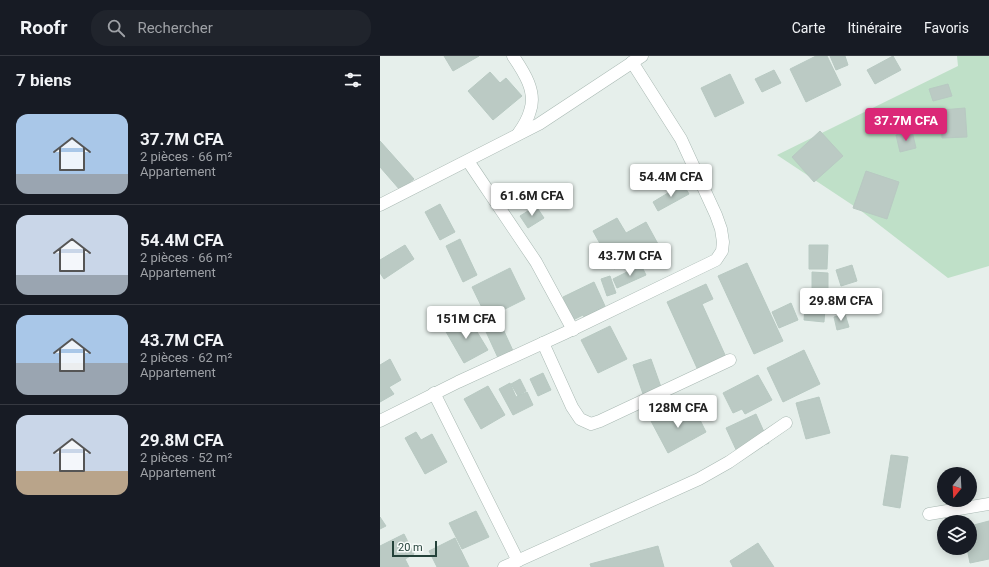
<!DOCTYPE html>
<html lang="fr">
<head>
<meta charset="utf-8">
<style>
  :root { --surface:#171b24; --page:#20242c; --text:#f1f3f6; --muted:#9ea1a6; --line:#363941; --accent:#db2777 }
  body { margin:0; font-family:Roboto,sans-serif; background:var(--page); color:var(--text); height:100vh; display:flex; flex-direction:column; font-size:15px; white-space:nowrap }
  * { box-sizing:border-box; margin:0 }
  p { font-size:13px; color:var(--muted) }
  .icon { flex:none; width:22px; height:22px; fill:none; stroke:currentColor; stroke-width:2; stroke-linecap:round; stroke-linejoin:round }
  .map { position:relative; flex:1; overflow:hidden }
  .side { display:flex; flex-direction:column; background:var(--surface); width:380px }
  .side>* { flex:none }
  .needle { width:26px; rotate:198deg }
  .controls { position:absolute; left:557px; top:411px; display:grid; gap:8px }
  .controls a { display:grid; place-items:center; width:40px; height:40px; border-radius:50%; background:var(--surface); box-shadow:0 2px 10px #0003; font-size:20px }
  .scale { position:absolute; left:12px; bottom:10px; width:45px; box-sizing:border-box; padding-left:4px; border:2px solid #24423a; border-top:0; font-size:11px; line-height:14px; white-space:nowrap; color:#24423a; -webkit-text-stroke:3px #f7fbf9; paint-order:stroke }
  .price { position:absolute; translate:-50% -34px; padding:0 9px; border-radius:4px; background:#fff; color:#222; font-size:13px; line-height:26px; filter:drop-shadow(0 1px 2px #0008) }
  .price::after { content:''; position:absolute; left:50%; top:24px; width:12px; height:9px; margin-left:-6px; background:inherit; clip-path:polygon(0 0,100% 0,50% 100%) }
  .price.current { background:var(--accent); color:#fff }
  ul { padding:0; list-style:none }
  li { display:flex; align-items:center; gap:12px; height:100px; padding:0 16px }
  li+li { border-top:1px solid var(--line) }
  li span { display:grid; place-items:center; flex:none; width:112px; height:80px; border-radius:12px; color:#555 }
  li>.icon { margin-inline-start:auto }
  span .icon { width:48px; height:48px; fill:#fffc; stroke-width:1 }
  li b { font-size:17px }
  h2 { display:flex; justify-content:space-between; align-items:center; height:48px; padding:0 16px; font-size:17px }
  header { display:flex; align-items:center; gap:24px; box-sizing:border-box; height:56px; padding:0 20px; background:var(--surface); border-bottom:1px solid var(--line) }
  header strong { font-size:19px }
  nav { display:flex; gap:22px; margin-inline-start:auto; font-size:14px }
  .search { width:280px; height:36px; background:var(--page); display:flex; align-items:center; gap:10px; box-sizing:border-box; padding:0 14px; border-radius:16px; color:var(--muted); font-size:15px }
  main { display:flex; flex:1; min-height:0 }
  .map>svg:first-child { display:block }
  .green { fill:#bfe0c8 }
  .building { fill:#bbcac4; stroke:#b8c9c2 }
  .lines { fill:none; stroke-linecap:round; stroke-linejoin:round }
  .minor-casing { stroke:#a8b8b2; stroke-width:13 }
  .minor { stroke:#fff; stroke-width:12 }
</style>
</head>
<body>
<header>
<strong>Roofr</strong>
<div class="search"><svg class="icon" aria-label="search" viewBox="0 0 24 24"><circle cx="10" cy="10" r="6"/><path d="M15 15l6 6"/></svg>Rechercher</div>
<nav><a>Carte</a><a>Itinéraire</a><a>Favoris</a></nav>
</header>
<main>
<section class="side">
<h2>7 biens<svg class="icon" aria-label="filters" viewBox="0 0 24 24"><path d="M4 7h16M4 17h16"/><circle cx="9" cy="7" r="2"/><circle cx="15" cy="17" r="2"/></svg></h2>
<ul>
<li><span style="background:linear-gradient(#a9c7e8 75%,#9aa5b1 0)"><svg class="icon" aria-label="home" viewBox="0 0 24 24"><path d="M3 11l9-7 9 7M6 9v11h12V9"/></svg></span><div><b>37.7M CFA</b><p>2 pièces · 66 m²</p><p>Appartement</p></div></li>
<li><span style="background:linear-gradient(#c9d6e8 75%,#9aa5b1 0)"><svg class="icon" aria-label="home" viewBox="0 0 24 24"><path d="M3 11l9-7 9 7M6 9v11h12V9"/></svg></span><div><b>54.4M CFA</b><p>2 pièces · 66 m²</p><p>Appartement</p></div></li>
<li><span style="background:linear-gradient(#a9c7e8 60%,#9aa5b1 0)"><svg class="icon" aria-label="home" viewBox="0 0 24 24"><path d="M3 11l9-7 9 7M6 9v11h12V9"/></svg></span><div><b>43.7M CFA</b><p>2 pièces · 62 m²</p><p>Appartement</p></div></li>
<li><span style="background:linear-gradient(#c9d6e8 70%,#b9a48a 0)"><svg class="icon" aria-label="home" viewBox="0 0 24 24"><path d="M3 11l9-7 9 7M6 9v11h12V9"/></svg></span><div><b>29.8M CFA</b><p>2 pièces · 52 m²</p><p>Appartement</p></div></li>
</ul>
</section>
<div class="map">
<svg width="609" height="511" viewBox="0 0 609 511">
  <rect width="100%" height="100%" fill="#e6efeb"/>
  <path class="green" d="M 577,0 L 609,0 L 609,210 L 568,222 L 480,154 L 397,99 L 578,10 Z"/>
  <g class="building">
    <path d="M 64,0 L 99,0 L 73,15 Z"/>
    <path d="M 436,0 L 447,0 L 461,29 L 426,46 L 410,13 Z"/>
    <path d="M 450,0 L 465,0 L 468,9 L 456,14 Z"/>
    <path d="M 513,0 L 521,14 L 495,28 L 487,14 Z"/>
    <path d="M 394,14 L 401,27 L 382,36 L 375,23 Z"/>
    <path d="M 110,16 L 120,27 L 126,22 L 142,40 L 113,64 L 88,35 Z"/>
    <path d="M 350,18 L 364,47 L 335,61 L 321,32 Z"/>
    <path d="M 568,28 L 572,40 L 553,45 L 549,33 Z"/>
    <path d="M 585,52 L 587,81 L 562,82 L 561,54 Z"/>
    <path d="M 529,55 L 534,68 L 515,75 L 510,61 Z"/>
    <path d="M 440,75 L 463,100 L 434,126 L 412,101 Z"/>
    <path d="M 532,75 L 536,92 L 520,96 L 516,79 Z"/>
    <path d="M 0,85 L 34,123 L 20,134 L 0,111 Z"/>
    <path d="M 486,115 L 519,126 L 507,163 L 473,152 Z"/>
    <path d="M 303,128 L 309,138 L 278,155 L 273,146 Z"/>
    <path d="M 60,148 L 75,176 L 60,184 L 45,156 Z"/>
    <path d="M 156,150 L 164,162 L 148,172 L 140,160 Z"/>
    <path d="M 237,162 L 246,177 L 266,166 L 278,188 L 234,213 L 213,175 Z"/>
    <path d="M 80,183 L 97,219 L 83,226 L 66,190 Z"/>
    <path d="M 25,189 L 34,203 L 4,223 L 0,217 L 0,204 Z"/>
    <path d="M 429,189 L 448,189 L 447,213 L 429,213 Z"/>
    <path d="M 367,207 L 403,285 L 374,298 L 338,220 Z"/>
    <path d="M 261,209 L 266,219 L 237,232 L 233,223 Z"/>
    <path d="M 472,209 L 477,225 L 461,230 L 456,214 Z"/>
    <path d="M 130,212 L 145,243 L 107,262 L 92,231 Z"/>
    <path d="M 432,216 L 448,217 L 448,234 L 432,234 Z"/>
    <path d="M 230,220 L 236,237 L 227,240 L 221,223 Z"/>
    <path d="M 214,226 L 225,250 L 204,261 L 203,259 L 193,264 L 183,241 Z"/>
    <path d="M 326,228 L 333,243 L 322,248 L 350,310 L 322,323 L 287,246 Z"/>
    <path d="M 426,239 L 446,240 L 444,266 L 424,264 Z"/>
    <path d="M 411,247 L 418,264 L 399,272 L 392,256 Z"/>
    <path d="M 465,258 L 469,271 L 457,274 L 454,261 Z"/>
    <path d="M 117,260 L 134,297 L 119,304 L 102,267 Z"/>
    <path d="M 88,261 L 108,294 L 84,307 L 65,274 Z"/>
    <path d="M 230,270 L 247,303 L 218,317 L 201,284 Z"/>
    <path d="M 424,294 L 440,328 L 403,346 L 387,312 Z"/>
    <path d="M 10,303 L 21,324 L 9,331 L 14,338 L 0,346 L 0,309 Z"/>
    <path d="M 271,303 L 281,331 L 263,338 L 253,309 Z"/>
    <path d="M 163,317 L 171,334 L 158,340 L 150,323 Z"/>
    <path d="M 378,319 L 392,344 L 365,358 L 362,353 L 353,357 L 343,337 Z"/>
    <path d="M 140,323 L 146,335 L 138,340 L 131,328 Z"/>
    <path d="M 130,327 L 136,341 L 147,336 L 153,349 L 133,359 L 119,333 Z"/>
    <path d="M 108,330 L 125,359 L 101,373 L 84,343 Z"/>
    <path d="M 439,341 L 450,377 L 426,383 L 416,347 Z"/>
    <path d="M 314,352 L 326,376 L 288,397 L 271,365 L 292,354 L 296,362 Z"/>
    <path d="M 376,358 L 389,387 L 359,400 L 346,372 Z"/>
    <path d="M 36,376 L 41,384 L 52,378 L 67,406 L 45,418 L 25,382 Z"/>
    <path d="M 511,399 L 528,401 L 520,452 L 503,449 Z"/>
    <path d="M 96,455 L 109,481 L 82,493 L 69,467 Z"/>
    <path d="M 0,461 L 6,470 L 0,473 Z"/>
    <path d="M 609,465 L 609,503 L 590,507 L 587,492 L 590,492 L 590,470 Z"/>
    <path d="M 564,474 L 564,485 L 560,487 L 557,476 Z"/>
    <path d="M 24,478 L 34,498 L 25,503 L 29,511 L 0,511 L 0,490 Z"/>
    <path d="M 75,482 L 89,511 L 57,511 L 49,495 Z"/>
    <path d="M 378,487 L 394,511 L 353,511 L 350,505 Z"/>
    <path d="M 278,490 L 284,511 L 211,511 L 210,508 Z"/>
  </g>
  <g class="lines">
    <g class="minor-casing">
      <g id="minor">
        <path d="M 133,0 C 144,16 157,36 150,55 C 148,63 143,71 138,78"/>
        <path d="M 88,105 L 156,206 L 193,274"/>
        <path d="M 0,149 L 159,68 L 262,0"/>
        <path d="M 163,287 L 192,351 L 200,363 L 211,368 L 220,365 L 350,304"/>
        <path d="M 54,337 L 138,505"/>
        <path d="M 0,365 L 78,326 L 185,277 L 336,204 L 342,195 L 343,186 L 341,173 L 336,159 L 301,83 L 252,6"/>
        <path d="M 549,458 L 609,448"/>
        <path d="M 124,511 L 319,423 L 349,406 L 406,367"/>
      </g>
    </g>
    <use href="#minor" class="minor"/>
  </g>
</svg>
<div class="controls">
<a><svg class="needle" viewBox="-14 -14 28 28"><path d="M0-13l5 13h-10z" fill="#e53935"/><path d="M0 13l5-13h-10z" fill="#9ea1a6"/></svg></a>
<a><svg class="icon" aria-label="layers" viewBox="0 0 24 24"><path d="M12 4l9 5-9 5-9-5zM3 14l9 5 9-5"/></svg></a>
</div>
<div class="scale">20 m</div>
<b class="price current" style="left:526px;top:86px">37.7M CFA</b>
<b class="price" style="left:291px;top:142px">54.4M CFA</b>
<b class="price" style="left:152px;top:161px">61.6M CFA</b>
<b class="price" style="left:250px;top:221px">43.7M CFA</b>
<b class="price" style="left:461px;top:266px">29.8M CFA</b>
<b class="price" style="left:86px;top:284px">151M CFA</b>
<b class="price" style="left:298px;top:373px">128M CFA</b>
</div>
</main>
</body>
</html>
